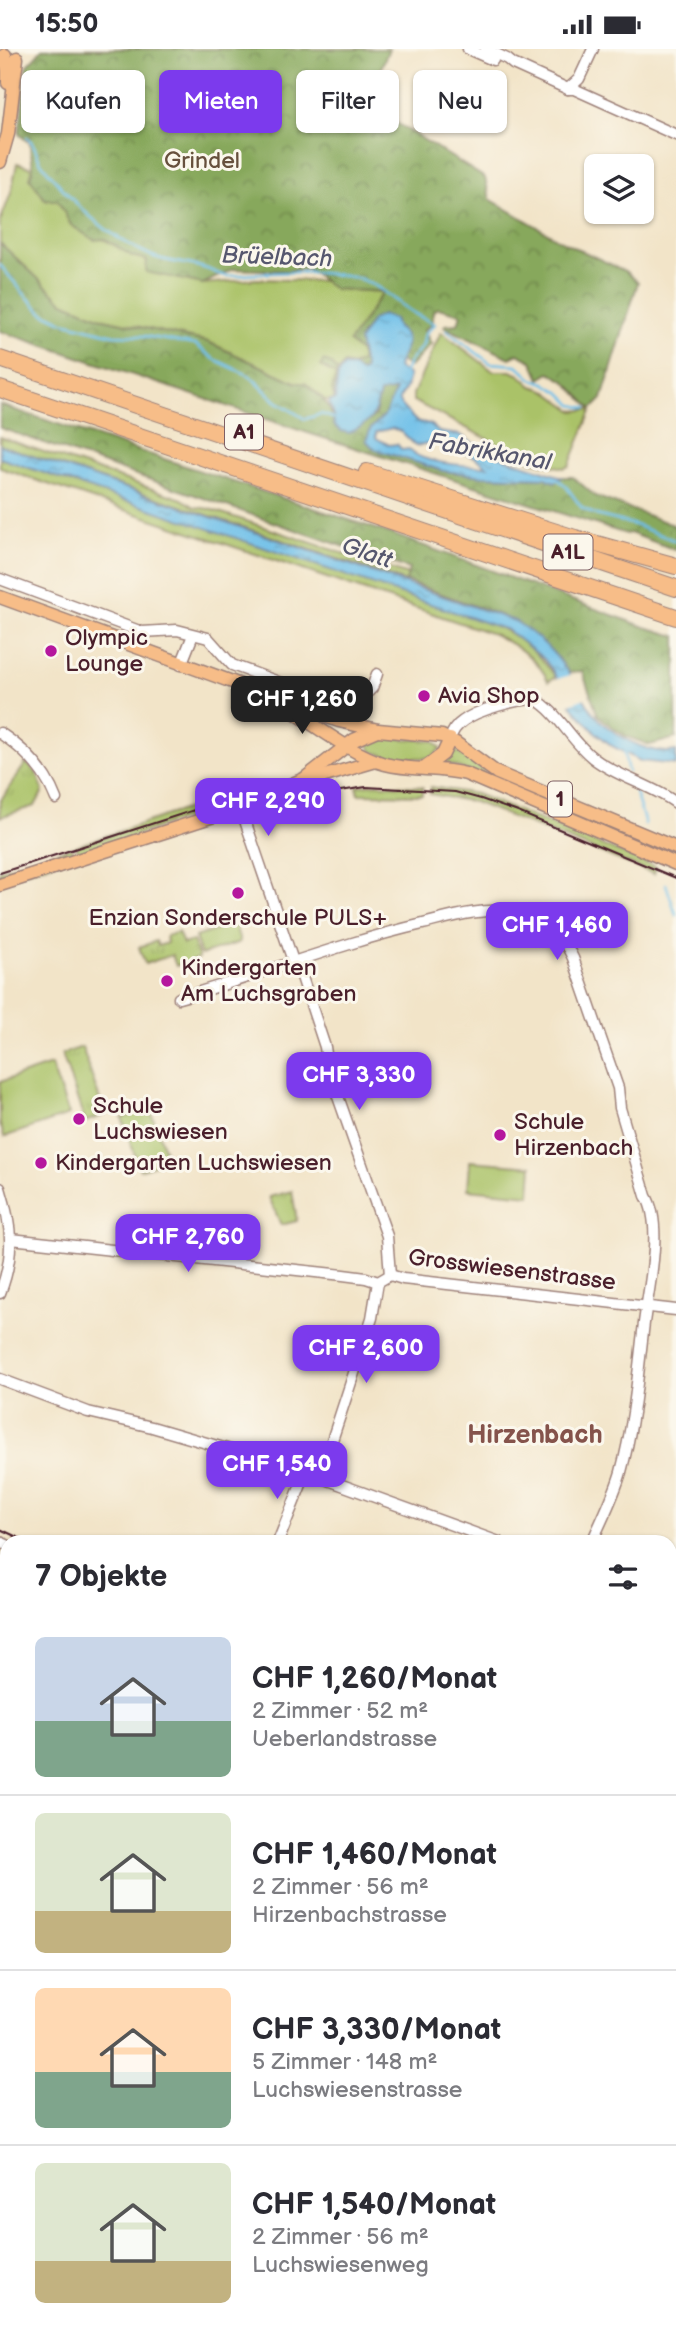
<!DOCTYPE html>
<html lang="de">
<head>
<meta charset="utf-8">
<style>
  :root { --surface:#fff; --page:#f2f2f3; --text:#2b2b33; --muted:#7c7c81; --line:#e1e1e2; --accent:#7c3aed }
  body { margin:0; font-family:"Balsamiq Sans",sans-serif; background:var(--page); color:var(--text); height:100vh; display:flex; flex-direction:column; font-size:26px; white-space:nowrap }
  * { box-sizing:border-box; margin:0 }
  p { font-size:23px; color:var(--muted) }
  .icon { flex:none; width:38px; height:38px; fill:none; stroke:currentColor; stroke-width:2; stroke-linecap:round; stroke-linejoin:round }
  .map { position:relative; flex:1; overflow:hidden }
  .details { position:absolute; left:0px; top:1486px; width:677px; height:800px; display:flex; flex-direction:column; background:var(--surface); border-radius:21px 21px 0 0; box-shadow:0 2px 5px #0004 }
  .details>* { flex:none }
  .top-card { position:absolute; left:21px; top:21px; width:635px; height:63px; display:flex; gap:14px }
  .tools { position:absolute; left:584px; top:105px; display:grid; gap:14px }
  .tools a { display:grid; place-items:center; width:70px; height:70px; border-radius:10px; background:var(--surface); box-shadow:0 2px 5px #0004; font-size:35px }
  .price { position:absolute; translate:-50% -60px; padding:0 16px; border-radius:14px; background:var(--accent); color:#fff; font-size:23px; line-height:46px; filter:drop-shadow(0 2px 4px #0008) }
  .price::after { content:''; position:absolute; left:50%; top:42px; width:21px; height:16px; margin-left:-10px; background:inherit; clip-path:polygon(0 0,100% 0,50% 100%) }
  .price.on { background:#222; color:#fff }
  ul { padding:0; list-style:none }
  li { display:flex; align-items:center; gap:21px; height:175px; padding:0 35px }
  li+li { border-top:2px solid var(--line) }
  li span { display:grid; place-items:center; flex:none; width:196px; height:140px; border-radius:10px; color:#555 }
  li>.icon { margin-inline-start:auto }
  span .icon { width:84px; height:84px; fill:#fffc; stroke-width:1 }
  li b { font-size:30px }
  h2 { display:flex; justify-content:space-between; align-items:center; height:84px; padding:0 35px; font-size:30px }
  .pill { padding:0 24px; border-radius:10px; background:var(--surface); box-shadow:0 2px 5px #0004; font-size:24px; line-height:63px }
  .pill.on { background:var(--accent); color:#fff }
  .status { display:flex; justify-content:space-between; align-items:center; height:49px; padding:0 35px; background:var(--surface); direction:ltr }
  .status svg { height:19px; fill:currentColor }
  .map>svg:first-child { display:block }
  .green { fill:#aac268; stroke:#7a704a; stroke-width:2 }
  .forest { fill:url(#forest-crowns); stroke:#686444; stroke-width:2 }
  .park { fill:url(#park-tufts); stroke:#7a704a; stroke-width:2 }
  .water { fill:url(#water-ripples); stroke:#5c6f8a; stroke-width:2; fill-rule:evenodd }
  .pier { fill:#f2e4c8 }
  .lines { fill:none; stroke-linecap:round; stroke-linejoin:round }
  .stream { stroke:#6dbfe9; stroke-width:2.5 }
  .minor-casing { stroke:#9e827a; stroke-width:13 }
  .major-casing { stroke:#9e827a; stroke-width:15 }
  .highway-casing { stroke:#9e827a; stroke-width:18 }
  .minor { stroke:#fff; stroke-width:10 }
  .major { stroke:#f7bd88; stroke-width:12 }
  .highway { stroke:#f7bd88; stroke-width:16 }
  .tram { stroke:#4a1f2b; stroke-width:2 }
  .poi-dot { fill:#b5179e; stroke:#fbf7ec; stroke-width:2.5 }
  .labels { text-anchor:middle; dominant-baseline:central; stroke-width:6; stroke-linejoin:round; paint-order:stroke }
  .shield { fill:#fbf7ec; stroke:#7f6065; stroke-width:2 }
  .shield-label { font-size:21px; font-weight:bold; fill:#4a1f2b }
  .park-label { font-size:23px; fill:#67503d; stroke:#fbf7ec }
  .poi-label { font-size:23px; fill:#4a1f2b; stroke:#fbf7ec; text-anchor:start }
  .street-label { font-size:23px; fill:#4a1f2b; stroke:#fbf7ec }
  .water-label { font-size:24px; font-style:italic; fill:#56576e; stroke:#fbf7ec }
  .quarter-label { font-size:26px; font-weight:bold; fill:#85534b; stroke:#fbf7ec }
</style>
</head>
<body>
<div class="status"><b>15:50</b><svg viewBox="0 0 49 12"><path d="M0 12V9h3v3zM5 12V6h3v6zM10 12V3h3v9zM15 12V0h3v12zM26 1h20v11H26zM47 4h2v5h-2z"/></svg></div>
<div class="map">
<svg width="676" height="2284" viewBox="0 0 676 2284">
  <defs>
    <pattern id="forest-crowns" width="20" height="18" patternUnits="userSpaceOnUse" patternTransform="scale(1.75)"><rect width="20" height="18" fill="#87a85c"/><path d="M2 6a3 3 0 1 1 6 0M12 15a3 3 0 1 1 6 0" fill="none" stroke="#70884c"/></pattern>
    <pattern id="park-tufts" width="24" height="20" patternUnits="userSpaceOnUse" patternTransform="scale(1.75)"><rect width="24" height="20" fill="#aac268"/><path d="M3 7l-1-3M5 7V3M7 7l1-3M15 17l-1-3M17 17v-4M19 17l1-3" fill="none" stroke="#94a65a"/></pattern>
    <pattern id="water-ripples" width="26" height="14" patternUnits="userSpaceOnUse" patternTransform="scale(1.75)"><rect width="26" height="14" fill="#6dbfe9"/><path d="M2 4q2-2 4 0t4 0M15 11q2-2 4 0t4 0" fill="none" stroke="#5c9bbd"/></pattern>
  </defs>
  <rect width="100%" height="100%" fill="#fbf7ec"/>
  <filter id="ink" filterUnits="userSpaceOnUse"><feTurbulence type="fractalNoise" baseFrequency=".0143" numOctaves="2"/><feDisplacementMap in="SourceGraphic" scale="14" xChannelSelector="R" yChannelSelector="G"/><feConvolveMatrix kernelMatrix="1 2 1 2 8 2 1 2 1" color-interpolation-filters="sRGB"/></filter>
  <filter id="wash" filterUnits="userSpaceOnUse"><feTurbulence type="fractalNoise" baseFrequency=".00686" numOctaves="4" result="noise"/><feDisplacementMap in="SourceGraphic" scale="28" xChannelSelector="R" yChannelSelector="G"/><feGaussianBlur stdDeviation="1.57" result="paint"/><feColorMatrix in="noise" values="0 0 0 0 0 0 0 0 0 0 0 0 0 0 0 0 0 1.4 0 .05"/><feComposite in="paint" operator="in"/></filter>
  <g filter="url(#wash)">
    <rect width="100%" height="100%" fill="#f2e4c8"/>
    <g class="green">
      <path d="M 17,114 L 33,119 L 30,129 L 45,150 L 58,152 L 71,176 L 123,199 L 132,207 L 148,211 L 146,222 L 203,235 L 256,230 L 323,232 L 334,240 L 383,243 L 350,293 L 360,303 L 363,312 L 338,324 L 321,317 L 336,326 L 332,341 L 335,351 L 326,352 L 305,334 L 297,334 L 208,293 L 104,270 L 63,253 L 0,194 L 0,173 L 11,144 Z"/>
      <path d="M 441,283 L 493,322 L 511,322 L 520,326 L 532,337 L 545,341 L 574,362 L 592,360 L 569,417 L 564,419 L 531,412 L 413,352 L 413,345 Z"/>
      <path d="M 0,388 L 182,450 L 195,458 L 210,460 L 408,526 L 406,533 L 0,396 Z"/>
      <path d="M 0,409 L 494,576 C 521,587 539,606 556,628 L 548,632 C 539,610 514,595 493,585 L 6,421 L 0,418 Z"/>
      <path d="M 377,688 L 434,692 L 441,699 L 431,709 L 392,709 L 371,702 L 369,693 Z"/>
      <path d="M 452,699 L 484,722 L 482,727 L 443,713 Z"/>
      <path d="M 377,735 L 423,738 L 422,746 L 358,745 L 357,737 Z"/>
      <path d="M 431,738 L 476,745 L 656,818 L 654,825 L 474,753 L 430,745 Z"/>
      <path d="M 203,754 L 206,764 L 171,774 L 84,804 L 79,804 L 76,797 Z"/>
      <path d="M 72,798 L 75,807 L 0,831 L 0,822 Z"/>
      <path d="M 235,875 L 240,893 L 201,906 L 195,888 Z"/>
      <path d="M 51,1016 L 69,1066 L 4,1088 L 0,1075 L 0,1033 Z"/>
      <path d="M 150,1060 L 168,1111 L 140,1121 L 122,1069 Z"/>
      <path d="M 470,1112 L 532,1117 L 530,1146 L 468,1140 Z"/>
      <path d="M 0,1656 L 7,1660 L 7,1746 L 0,1754 Z"/>
      <path d="M 0,1775 L 4,1779 L 2,1782 L 7,1787 L 7,1836 L 1,1841 Z"/>
      <path d="M 250,2279 L 250,2278 L 403,2279 L 398,2284 L 246,2284 Z"/>
    </g>
    <g class="forest">
      <path d="M 42,0 L 389,0 L 366,55 L 485,129 L 490,150 L 565,194 L 625,222 L 638,233 L 602,350 L 592,360 L 565,332 L 550,324 L 540,330 L 532,312 L 518,305 L 510,309 L 444,278 L 445,276 L 458,275 L 461,265 L 438,259 L 433,262 L 432,275 L 424,281 L 431,295 L 410,318 L 399,311 L 404,304 L 394,270 L 363,284 L 361,286 L 365,321 L 361,324 L 353,318 L 336,335 L 335,351 L 332,341 L 336,326 L 321,317 L 323,312 L 332,315 L 338,324 L 344,315 L 354,317 L 362,312 L 360,303 L 349,293 L 383,243 L 334,240 L 307,219 L 288,222 L 233,220 L 203,235 L 146,223 L 147,211 L 132,207 L 104,190 L 94,191 L 71,176 L 58,152 L 45,150 L 30,129 L 33,119 L 29,89 L 27,92 L 19,85 L 27,17 Z"/>
      <path d="M 0,194 L 63,253 L 104,270 L 208,293 L 297,334 L 305,334 C 320,347 332,356 334,376 L 346,383 L 375,366 L 380,344 L 397,341 C 391,349 389,359 384,367 C 377,377 371,379 366,391 L 374,400 L 443,422 L 484,427 L 547,429 L 555,433 L 562,428 L 573,428 L 595,447 L 676,477 L 676,501 L 630,484 L 626,485 L 308,384 L 0,282 Z"/>
      <path d="M 0,356 L 389,484 L 645,578 L 676,587 L 676,689 L 650,696 L 625,687 L 612,678 L 598,666 L 582,622 L 569,624 L 558,609 L 502,567 L 406,532 L 409,520 L 0,379 Z"/>
    </g>
    <g class="park">
      <path d="M 26,714 L 37,724 L 43,742 L 35,757 L 0,768 L 0,752 Z"/>
      <path d="M 178,883 L 183,895 L 193,892 L 199,909 L 176,917 L 172,906 L 145,915 L 139,898 L 156,892 L 158,897 L 167,894 L 166,887 Z"/>
      <path d="M 82,998 L 105,1066 L 85,1073 L 62,1005 Z"/>
      <path d="M 292,1142 L 297,1172 L 281,1176 L 269,1148 Z"/>
    </g>
    <g class="water">
      <path d="M 382,266 L 394,270 L 397,279 C 417,290 400,304 398,319 L 409,326 L 406,339 L 399,350 L 403,359 L 416,372 L 430,375 L 439,383 L 460,386 L 489,404 L 562,428 L 555,433 L 546,429 L 484,427 L 443,422 L 374,400 L 366,391 L 371,379 L 384,367 L 396,341 L 380,344 C 375,367 372,373 349,384 L 341,382 L 334,376 L 333,363 L 329,355 L 330,352 L 335,351 L 338,326 L 344,317 L 353,318 L 361,324 L 365,321 L 359,292 L 372,271 ZM 392,379 L 402,383 L 416,397 C 430,392 446,394 461,399 L 464,404 L 475,408 L 487,417 C 467,417 421,415 409,400 L 402,401 L 397,395 L 389,396 L 376,389 L 376,383 Z"/>
      <path d="M 0,396 L 515,572 C 531,582 544,593 556,607 C 571,624 579,644 592,662 C 607,683 649,708 676,702 L 676,716 L 640,712 L 612,697 L 594,682 L 571,656 L 553,622 L 544,610 L 507,581 L 0,409 Z"/>
    </g>
    <path class="pier" d="M 574,625 L 588,648 L 567,656 L 554,631 Z"/>
    <g class="lines">
      <g class="stream">
        <path d="M 27,89 C 36,94 36,108 43,116 C 74,155 105,187 152,207 C 168,214 187,213 204,219 C 212,221 221,228 229,227 C 269,224 312,220 352,228 C 375,233 388,246 406,259 C 415,266 425,270 435,275 L 425,285 L 423,296 L 409,313 L 404,325"/>
        <path d="M 0,216 L 26,247 L 42,263 L 63,273 L 114,286 L 144,287 L 196,296 L 214,310 L 250,327 L 276,352 L 305,370 L 321,365 L 333,369"/>
        <path d="M 446,281 L 490,314 L 517,316 L 532,330 L 545,334 L 561,344 L 573,356 L 587,359"/>
        <path d="M 556,429 L 565,436 L 582,459 L 596,466 L 635,476 L 676,492"/>
        <path d="M 624,703 L 628,723"/>
        <path d="M 633,737 L 645,775"/>
        <path d="M 666,835 L 676,866"/>
        <path d="M 670,1612 L 676,1600"/>
        <path d="M 127,2284 L 133,2278"/>
      </g>
    </g>
  </g>
  <g filter="url(#ink)">
    <g class="lines">
      <g class="minor-casing">
        <g id="minor">
          <path d="M 468,0 L 493,11"/>
          <path d="M 486,0 L 507,10 L 513,15 L 568,40 L 574,40 L 676,86"/>
          <path d="M 568,40 L 579,30 L 593,0"/>
          <path d="M 0,530 L 142,583 L 177,581 L 208,589 L 232,616 L 325,650 L 349,653 L 361,650 L 372,639 L 377,625"/>
          <path d="M 181,616 L 193,586"/>
          <path d="M 0,684 C 26,701 45,721 56,750"/>
          <path d="M 450,690 C 452,683 457,676 463,672 C 477,661 517,650 535,650 C 559,664 571,692 593,709 C 619,729 650,735 676,754"/>
          <path d="M 240,757 L 293,912 L 301,925 L 325,998 L 328,1019 L 387,1187 L 390,1226"/>
          <path d="M 179,949 C 261,926 340,894 423,875 C 451,868 484,858 512,863 C 540,868 562,884 573,909 L 618,1039 L 620,1059 L 646,1147 C 664,1177 648,1241 644,1274 C 638,1324 634,1375 621,1423 C 614,1447 602,1470 592,1493"/>
          <path d="M 0,1139 C 12,1177 15,1206 0,1244"/>
          <path d="M 11,1190 L 343,1226 L 366,1229 L 378,1233 L 390,1226"/>
          <path d="M 390,1226 L 403,1230 L 676,1261"/>
          <path d="M 0,1330 L 88,1363 L 152,1378 L 306,1423 L 499,1493"/>
          <path d="M 320,1428 L 372,1269 L 378,1233"/>
          <path d="M 0,1493 L 7,1496"/>
          <path d="M 278,1493 L 306,1423"/>
          <path d="M 670,1585 L 676,1589"/>
          <path d="M 670,1791 L 676,1794"/>
          <path d="M 0,2085 L 7,2090"/>
          <path d="M 589,2278 L 592,2284"/>
        </g>
      </g>
      <g class="major-casing">
        <g id="major">
          <path d="M 5,6 L 8,22 L 8,34"/>
          <path d="M 0,113 L 8,85 L 17,9"/>
          <path d="M 0,548 L 339,672 L 378,681 L 442,687 L 456,694 L 497,724 L 676,799"/>
          <path d="M 291,661 C 316,677 357,708 385,715 C 412,722 439,718 466,725 L 676,815"/>
          <path d="M 426,718 L 443,705 L 450,690"/>
          <path d="M 307,729 L 318,729 L 376,712"/>
          <path d="M 0,836 L 226,763 L 304,730 L 354,691 L 377,681"/>
        </g>
      </g>
      <g class="highway-casing">
        <g id="highway">
          <path d="M 0,310 L 676,539"/>
          <path d="M 0,340 L 676,568"/>
          <path d="M 367,423 L 575,489 L 676,517"/>
        </g>
      </g>
      <use href="#minor" class="minor"/>
      <use href="#major" class="major"/>
      <use href="#highway" class="highway"/>
      <g class="tram">
        <path d="M 0,824 L 219,753 L 296,749 L 366,738 L 455,743 L 481,750 L 518,763 L 676,829"/>
        <path d="M 0,1480 L 28,1493"/>
        <path d="M 670,1778 L 676,1782"/>
      </g>
    </g>
  </g>
  <g class="poi-dot">
    <circle cx="51" cy="602" r="7"/>
    <circle cx="424" cy="647" r="7"/>
    <circle cx="238" cy="844" r="7"/>
    <circle cx="167" cy="932" r="7"/>
    <circle cx="79" cy="1070" r="7"/>
    <circle cx="500" cy="1086" r="7"/>
    <circle cx="41" cy="1114" r="7"/>
  </g>
  <g class="labels">
    <g class="shield">
      <rect x="225" y="365.5" width="38" height="35" rx="5"/>
      <rect x="543.5" y="485.5" width="49" height="35" rx="5"/>
      <rect x="548" y="732.5" width="24" height="35" rx="5"/>
    </g>
    <g class="shield-label">
      <text x="244" y="383">A1</text>
      <text x="568" y="503">A1L</text>
      <text x="560" y="750">1</text>
    </g>
    <g class="park-label">
      <text x="202" y="112">Grindel</text>
    </g>
    <g class="poi-label">
      <text x="65" y="589">Olympic<tspan x="65" dy="26">Lounge</tspan></text>
      <text x="438" y="647">Avia Shop</text>
      <text x="238" y="869" text-anchor="middle">Enzian Sonderschule PULS+</text>
      <text x="181" y="919">Kindergarten<tspan x="181" dy="26">Am Luchsgraben</tspan></text>
      <text x="93" y="1057">Schule<tspan x="93" dy="26">Luchswiesen</tspan></text>
      <text x="514" y="1073">Schule<tspan x="514" dy="26">Hirzenbach</tspan></text>
      <text x="55" y="1114">Kindergarten Luchswiesen</text>
    </g>
    <g class="street-label">
      <text transform="translate(512 1221) rotate(7)">Grosswiesenstrasse</text>
    </g>
    <g class="water-label">
      <text transform="translate(277 208) rotate(2)">Brüelbach</text>
      <text transform="translate(490 403) rotate(10)">Fabrikkanal</text>
      <text transform="translate(367 504) rotate(19)">Glatt</text>
    </g>
    <g class="quarter-label">
      <text x="535" y="1386">Hirzenbach</text>
    </g>
  </g>
</svg>
<div class="tools">
<a><svg class="icon" aria-label="layers" viewBox="0 0 24 24"><path d="M12 4l9 5-9 5-9-5zM3 14l9 5 9-5"/></svg></a>
</div>
<b class="price on" style="left:302px;top:687px">CHF 1,260</b>
<b class="price" style="left:268px;top:789px">CHF 2,290</b>
<b class="price" style="left:557px;top:913px">CHF 1,460</b>
<b class="price" style="left:359px;top:1063px">CHF 3,330</b>
<b class="price" style="left:188px;top:1225px">CHF 2,760</b>
<b class="price" style="left:366px;top:1336px">CHF 2,600</b>
<b class="price" style="left:277px;top:1452px">CHF 1,540</b>
<div class="top-card">
<a class="pill">Kaufen</a>
<a class="pill on">Mieten</a>
<a class="pill">Filter</a>
<a class="pill">Neu</a>
</div>
<section class="details">
<h2>7 Objekte<svg class="icon" aria-label="filters" viewBox="0 0 24 24"><path d="M4 7h16M4 17h16"/><circle cx="9" cy="7" r="2"/><circle cx="15" cy="17" r="2"/></svg></h2>
<ul>
<li><span style="background:linear-gradient(#c9d6e8 60%,#7fa58c 0)"><svg class="icon" aria-label="home" viewBox="0 0 24 24"><path d="M3 11l9-7 9 7M6 9v11h12V9"/></svg></span><div><b>CHF 1,260/Monat</b><p>2 Zimmer · 52 m²</p><p>Ueberlandstrasse</p></div></li>
<li><span style="background:linear-gradient(#dfe7d0 70%,#c2b280 0)"><svg class="icon" aria-label="home" viewBox="0 0 24 24"><path d="M3 11l9-7 9 7M6 9v11h12V9"/></svg></span><div><b>CHF 1,460/Monat</b><p>2 Zimmer · 56 m²</p><p>Hirzenbachstrasse</p></div></li>
<li><span style="background:linear-gradient(#ffd9b3 60%,#7fa58c 0)"><svg class="icon" aria-label="home" viewBox="0 0 24 24"><path d="M3 11l9-7 9 7M6 9v11h12V9"/></svg></span><div><b>CHF 3,330/Monat</b><p>5 Zimmer · 148 m²</p><p>Luchswiesenstrasse</p></div></li>
<li><span style="background:linear-gradient(#dfe7d0 70%,#c2b280 0)"><svg class="icon" aria-label="home" viewBox="0 0 24 24"><path d="M3 11l9-7 9 7M6 9v11h12V9"/></svg></span><div><b>CHF 1,540/Monat</b><p>2 Zimmer · 56 m²</p><p>Luchswiesenweg</p></div></li>
</ul>
</section>
</div>
</body>
</html>
